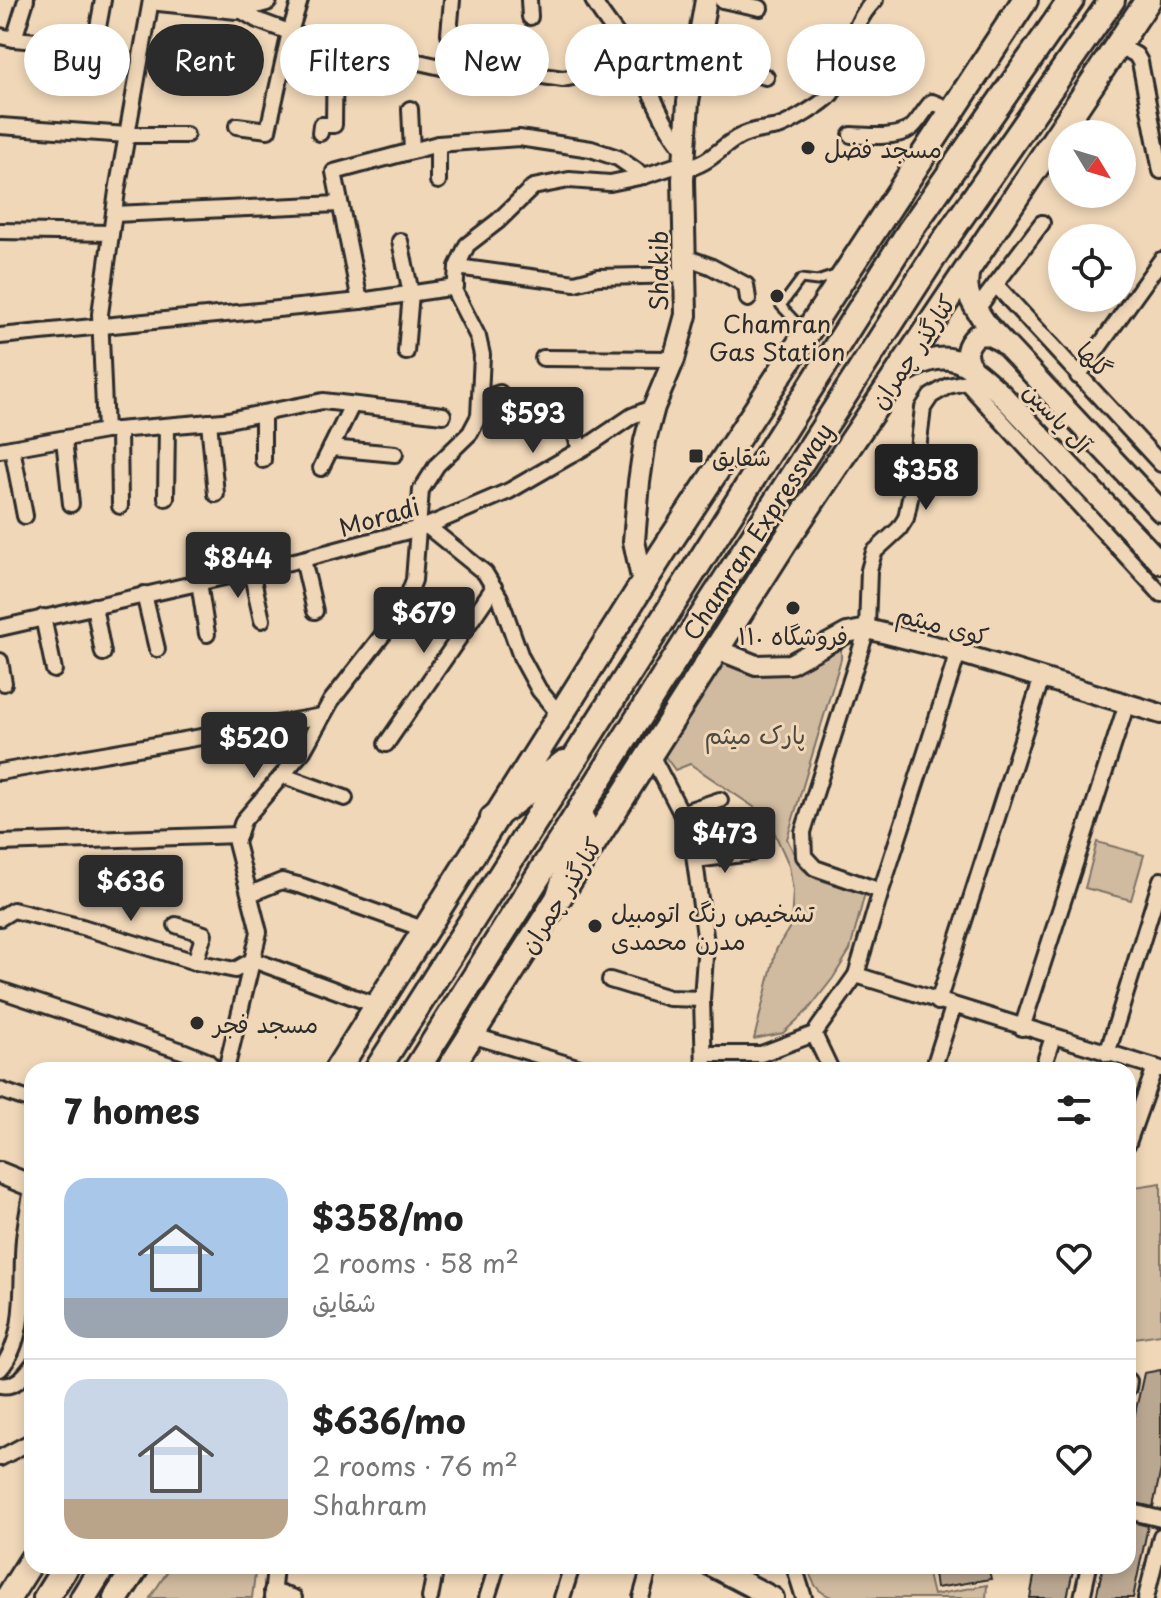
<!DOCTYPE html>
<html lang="en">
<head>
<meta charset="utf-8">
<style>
  :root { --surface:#fff; --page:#f6f6f6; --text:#222; --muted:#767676; --line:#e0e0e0; --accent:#2b2b2b }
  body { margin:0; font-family:"Playpen Sans","Playpen Sans Arabic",sans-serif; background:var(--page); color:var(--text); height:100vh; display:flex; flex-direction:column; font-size:30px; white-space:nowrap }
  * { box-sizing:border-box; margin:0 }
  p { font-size:26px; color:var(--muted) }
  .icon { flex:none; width:44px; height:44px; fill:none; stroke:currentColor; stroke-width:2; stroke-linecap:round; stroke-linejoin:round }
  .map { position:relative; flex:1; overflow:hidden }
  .panel { position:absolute; left:24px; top:1062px; width:1112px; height:512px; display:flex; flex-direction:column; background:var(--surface); border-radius:24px; box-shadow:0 4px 12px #0003 }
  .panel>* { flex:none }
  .banner { position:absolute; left:24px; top:24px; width:1114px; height:72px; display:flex; gap:16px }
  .needle { width:52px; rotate:128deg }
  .buttons { position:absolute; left:1048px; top:120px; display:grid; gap:16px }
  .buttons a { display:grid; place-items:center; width:88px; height:88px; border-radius:50%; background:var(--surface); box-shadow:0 4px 12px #0003; font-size:40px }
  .price { position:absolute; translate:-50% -68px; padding:0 18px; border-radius:8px; background:var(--accent); color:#fff; font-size:26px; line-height:52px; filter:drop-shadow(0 2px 4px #0008) }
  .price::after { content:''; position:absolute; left:50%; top:48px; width:24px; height:18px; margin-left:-12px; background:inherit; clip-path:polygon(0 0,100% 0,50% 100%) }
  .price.selected { background:#222; color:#fff }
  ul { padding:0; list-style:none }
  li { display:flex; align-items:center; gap:24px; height:200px; padding:0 40px }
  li+li { border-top:2px solid var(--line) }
  li span { display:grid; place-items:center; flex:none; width:224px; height:160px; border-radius:24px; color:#555 }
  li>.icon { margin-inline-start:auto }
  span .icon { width:96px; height:96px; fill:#fffc; stroke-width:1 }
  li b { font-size:34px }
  h2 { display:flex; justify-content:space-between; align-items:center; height:96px; padding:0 40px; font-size:34px }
  .pill { padding:0 28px; border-radius:36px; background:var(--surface); box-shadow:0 4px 12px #0003; font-size:28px; line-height:72px }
  .pill.selected { background:var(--accent); color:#fff }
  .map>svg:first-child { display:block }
  .green { fill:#d0bba0; stroke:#7e7366; stroke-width:2 }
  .building { fill:#baa791; stroke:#2b2b2b; stroke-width:2 }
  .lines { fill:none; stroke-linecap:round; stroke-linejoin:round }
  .service-casing { stroke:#2b2b2b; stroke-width:13 }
  .minor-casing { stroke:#2b2b2b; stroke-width:20 }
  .tertiary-casing { stroke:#2b2b2b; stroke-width:24 }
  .secondary-casing { stroke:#2b2b2b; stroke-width:26 }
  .primary-casing { stroke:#2b2b2b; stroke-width:30 }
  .trunk-casing { stroke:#2b2b2b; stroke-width:30 }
  .service { stroke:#f0d7b8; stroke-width:7 }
  .minor { stroke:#f0d7b8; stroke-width:14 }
  .tertiary { stroke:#f0d7b8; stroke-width:18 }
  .secondary { stroke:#f0d7b8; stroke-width:20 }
  .primary { stroke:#f0d7b8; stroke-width:24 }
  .trunk { stroke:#f0d7b8; stroke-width:24 }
  .poi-dot { fill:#2b2b2b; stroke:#f0d7b8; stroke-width:3 }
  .labels { text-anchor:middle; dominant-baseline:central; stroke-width:6; stroke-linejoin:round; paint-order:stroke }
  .poi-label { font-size:24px; fill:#2b2b2b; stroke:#f0d7b8; text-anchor:start }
  .street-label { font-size:24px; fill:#2b2b2b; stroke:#f0d7b8 }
  .park-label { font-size:24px; fill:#4c4842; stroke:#f0d7b8 }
</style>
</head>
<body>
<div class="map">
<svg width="1161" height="1598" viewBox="0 0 1161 1598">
  <rect width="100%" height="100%" fill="#f0d7b8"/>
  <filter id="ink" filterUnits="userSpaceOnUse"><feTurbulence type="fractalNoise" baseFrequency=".0125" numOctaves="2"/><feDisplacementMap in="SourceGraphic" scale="16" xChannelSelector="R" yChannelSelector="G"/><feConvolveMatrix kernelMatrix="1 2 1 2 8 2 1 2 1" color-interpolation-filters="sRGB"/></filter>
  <g filter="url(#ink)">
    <g class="green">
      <path d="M 841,643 L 841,659 L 787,839 L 801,868 L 817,879 L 865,893 L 850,950 L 833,978 L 808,1010 L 783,1033 L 754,1039 L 776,950 L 791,925 L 793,891 L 789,865 L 767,816 L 690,764 L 675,770 L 661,751 L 719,660 L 753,674 L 780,673 Z"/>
      <path d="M 1097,842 L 1144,855 L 1131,900 L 1085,888 Z"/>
      <path d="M 1161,1183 L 1161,1334 L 1128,1339 L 1128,1188 Z"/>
      <path d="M 171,1566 L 256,1566 L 252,1598 L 150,1598 Z"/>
      <path d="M 807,1566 L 926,1566 L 933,1595 L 987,1585 L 986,1598 L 834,1598 C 816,1592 813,1584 807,1566 Z"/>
    </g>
    <g class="building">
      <path d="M 1161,1370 L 1161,1469 L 1153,1507 L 1128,1501 L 1128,1445 L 1144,1373 Z"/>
      <path d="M 1128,1521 L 1148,1526 L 1133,1598 L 1096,1598 L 1103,1566 L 1128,1566 Z"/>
      <path d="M 933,1566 L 988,1566 L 991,1579 L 936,1588 Z"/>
      <path d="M 1036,1566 L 1074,1566 L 1067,1598 L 1030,1598 Z"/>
    </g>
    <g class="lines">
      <g class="service-casing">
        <path id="service" d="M 799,335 L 796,322 L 781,306 L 801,279 L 817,281 L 835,275"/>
      </g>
      <g class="minor-casing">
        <g id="minor">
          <path d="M 529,0 L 530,17"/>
          <path d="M 593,0 C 604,21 621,37 633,57 C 651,89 661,123 685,151"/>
          <path d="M 722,0 L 760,8"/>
          <path d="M 237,8 L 257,20 L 297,35 L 441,67 L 482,67 L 563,79 L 598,72 L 622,75 L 646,85"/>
          <path d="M 97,33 L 103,0"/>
          <path d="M 449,34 L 452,0"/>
          <path d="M 0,36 L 14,39 L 26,0"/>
          <path d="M 14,39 L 36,41"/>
          <path d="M 1118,45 L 1136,55 L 1140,62 L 1161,171"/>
          <path d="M 696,59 L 766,77"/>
          <path d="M 410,109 L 412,151"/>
          <path d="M 0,126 L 127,135 L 186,135"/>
          <path d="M 237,126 L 268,130 L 290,32 L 300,0"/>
          <path d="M 320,133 L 321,125 L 334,125 L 335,44"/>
          <path d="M 851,135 C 867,136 897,139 911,128 C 918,123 924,110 932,102 L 952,110"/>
          <path d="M 684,169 C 708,165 717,150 737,138 C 749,130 764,130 778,127 C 789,124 824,103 831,94 C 853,66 845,29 875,0"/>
          <path d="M 438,181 L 438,144"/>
          <path d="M 114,214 L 339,204"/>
          <path d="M 0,231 L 111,233"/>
          <path d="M 400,241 L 411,293 L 406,352"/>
          <path d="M 685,257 L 710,266 L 746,285 L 748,299"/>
          <path d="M 457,267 L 575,283 L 598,277 L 685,275"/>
          <path d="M 996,285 L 1161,464"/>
          <path d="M 360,301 L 334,172 L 438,144 L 519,138 L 591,149 L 618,158 L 644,176"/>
          <path d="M 977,309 L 1042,223"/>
          <path d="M 0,336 L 360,301 L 456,287"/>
          <path d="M 543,358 L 674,359"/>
          <path d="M 1078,376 L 1161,260"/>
          <path d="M 481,400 L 500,393"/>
          <path d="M 565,404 L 580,449"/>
          <path d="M 263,413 L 263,460"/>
          <path d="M 209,422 L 216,494"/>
          <path d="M 119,430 L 120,506"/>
          <path d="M 105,431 L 100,314 L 117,191 L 151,0"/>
          <path d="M 64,439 L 71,504"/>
          <path d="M 12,448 L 25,516"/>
          <path d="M 331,448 L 395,454"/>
          <path d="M 0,450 L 105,431 L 223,421 L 323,401 L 443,415"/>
          <path d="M 321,468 L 352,405"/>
          <path d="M 166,498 L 167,426"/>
          <path d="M 427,526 L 485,573 L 500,598 L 521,657 L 539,690 L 559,714"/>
          <path d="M 303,559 L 315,611"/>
          <path d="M 251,571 L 262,620"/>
          <path d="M 199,582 L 207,634"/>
          <path d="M 144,594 L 157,649"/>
          <path d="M 94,606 L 103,653"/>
          <path d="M 43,617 L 54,670"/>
          <path d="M 0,628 L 303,559 L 427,526 L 509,491 L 592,443 L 632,416 L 654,407"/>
          <path d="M 0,661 L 4,683"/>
          <path d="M 386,744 L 494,587"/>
          <path d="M 650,753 L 691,832 L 706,943 L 702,999 L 704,1070"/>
          <path d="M 0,772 L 322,716"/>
          <path d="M 284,776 L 345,798"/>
          <path d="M 681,813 L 720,800"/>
          <path d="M 0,843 L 239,835"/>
          <path d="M 695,860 L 751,853"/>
          <path d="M 881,891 L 815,868 L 804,856 L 803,832 L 867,629 L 869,570 L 874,552 L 899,529 L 906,518 L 915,474 L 923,408 L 931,396 L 948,386 L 966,382 L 1161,594"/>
          <path d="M 250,894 L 282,881 L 302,886 L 426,930"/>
          <path d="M 0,918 L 13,910 L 82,927 L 195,962 L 235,970 L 253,960 L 378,1006"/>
          <path d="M 176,925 L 204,934 L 195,962"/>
          <path d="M 856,975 L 1161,1069"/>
          <path d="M 610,980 L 669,998 L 702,999"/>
          <path d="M 0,990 L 185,1052 L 207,1061 L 216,1070"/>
          <path d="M 938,1002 L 1042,677"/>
          <path d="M 1022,1028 L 1127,703"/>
          <path d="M 814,1034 L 831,1070"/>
          <path d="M 471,1035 L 587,1070"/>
          <path d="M 705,1054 L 761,1054 L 814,1034 L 856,975 L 881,891 L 958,653"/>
          <path d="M 1107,1054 L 1161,880"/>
          <path d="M 226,1070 L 259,932 L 236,843 L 243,821 L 303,751 L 331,701 L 403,609 L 414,580 L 421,490 L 437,465 L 470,433 L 479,416 L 482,355 L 478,337 L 455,292 L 457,267 L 467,245 L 498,221 L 533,187 L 569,180 L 610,183 L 644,176 L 684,163"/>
          <path d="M 933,1070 L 953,1007"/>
          <path d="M 1042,1070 L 1053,1037"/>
          <path d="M 0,1090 L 32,1101"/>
          <path d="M 1128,1143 L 1155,1067"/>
          <path d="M 0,1369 C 29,1336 20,1280 24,1239 C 26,1222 29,1205 32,1189"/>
          <path d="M 0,1385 C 14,1388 24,1377 32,1366"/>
          <path d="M 1128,1388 L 1129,1381"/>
          <path d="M 0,1458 L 32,1441"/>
          <path d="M 1128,1511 L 1161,1519"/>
          <path d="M 794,1566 L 804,1598"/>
          <path d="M 272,1591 L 294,1598"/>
          <path d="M 272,1598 L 275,1566"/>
          <path d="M 430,1598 L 436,1566"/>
          <path d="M 487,1598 L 497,1566"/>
          <path d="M 562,1598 L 572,1566"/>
          <path d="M 641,1598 L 650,1566"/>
          <path d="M 1082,1598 L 1089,1566"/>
          <path d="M 1146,1598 L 1161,1536"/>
        </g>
      </g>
      <g class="tertiary-casing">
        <path id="tertiary" d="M 716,649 L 756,665 L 790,664 L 847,633 L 867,629 L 939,647 L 1161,714"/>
      </g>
      <g class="secondary-casing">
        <g id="secondary">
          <path d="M 159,0 L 237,8 L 266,0"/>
          <path d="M 970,266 C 962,292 972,303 986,324 L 1161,511"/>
          <path d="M 971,368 C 965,353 965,346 977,335 L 988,334 L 1001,341"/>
          <path d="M 899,375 C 947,346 961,357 1000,393 L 1161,563"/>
          <path d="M 643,583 L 634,541 L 639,482 L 645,441 L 654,407 L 674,359 L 686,315 L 683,180 L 688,102 L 706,0"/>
          <path d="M 0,1173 L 32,1186"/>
          <path d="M 712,1566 L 773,1598"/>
        </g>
      </g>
      <g class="primary-casing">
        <g id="primary">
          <path d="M 337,1070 L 663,552 L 1025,0"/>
          <path d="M 449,1070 L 786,540 L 1148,0"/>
          <path d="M 8,1598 L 32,1560"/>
          <path d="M 116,1598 L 137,1566"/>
        </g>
      </g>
      <g class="trunk-casing">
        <g id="trunk">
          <path d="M 493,818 L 564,763"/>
          <path d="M 559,896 L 583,822"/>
          <path d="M 377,1070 L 911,229 L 1071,0"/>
          <path d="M 416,1070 L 710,604 L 940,247 L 1112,0"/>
          <path d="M 46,1598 L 66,1566"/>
          <path d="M 83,1598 L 103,1566"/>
        </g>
      </g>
      <use href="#service" class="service"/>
      <use href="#minor" class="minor"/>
      <use href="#tertiary" class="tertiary"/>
      <use href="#secondary" class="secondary"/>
      <use href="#primary" class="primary"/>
      <use href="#trunk" class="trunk"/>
    </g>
  </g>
  <g class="poi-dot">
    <circle cx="808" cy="148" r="8"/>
    <circle cx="777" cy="296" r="8"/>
    <rect x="688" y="448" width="16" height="16" rx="4"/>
    <circle cx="793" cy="608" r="8"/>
    <circle cx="595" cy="926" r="8"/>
    <circle cx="197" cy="1023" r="8"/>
  </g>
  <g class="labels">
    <g class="poi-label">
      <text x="824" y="148">مسجد فضل</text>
      <text x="777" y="323" text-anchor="middle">Chamran<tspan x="777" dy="28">Gas Station</tspan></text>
      <text x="712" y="456">شقایق</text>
      <text x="793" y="635" text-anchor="middle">فروشگاه ۱۱۰</text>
      <text x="611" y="912">تشخیص رنگ اتومبیل<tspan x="611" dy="28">مدرن محمدی</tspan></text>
      <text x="213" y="1023">مسجد فجر</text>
    </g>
    <g class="street-label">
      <text transform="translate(658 271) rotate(-90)">Shakib</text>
      <text transform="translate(912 351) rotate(-56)">کنارگذر چمران</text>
      <text transform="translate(1095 359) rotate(47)">گلها</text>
      <text transform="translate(1058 417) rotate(47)">آل یاسین</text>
      <text transform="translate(379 516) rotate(-16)">Moradi</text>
      <text transform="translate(757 531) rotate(-57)">Chamran Expressway</text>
      <text transform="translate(943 624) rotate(15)">کوی میثم</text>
      <text transform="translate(560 895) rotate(-58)">کنارگذر چمران</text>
    </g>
    <g class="park-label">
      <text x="755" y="734">پارک میثم</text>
    </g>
  </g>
</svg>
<div class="buttons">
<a><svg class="needle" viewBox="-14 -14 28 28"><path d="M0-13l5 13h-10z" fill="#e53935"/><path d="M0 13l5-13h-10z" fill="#767676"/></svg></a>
<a><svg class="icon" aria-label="locate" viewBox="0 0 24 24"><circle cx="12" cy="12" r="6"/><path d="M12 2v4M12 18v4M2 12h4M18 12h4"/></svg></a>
</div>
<b class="price" style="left:533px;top:455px">$593</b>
<b class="price selected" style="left:926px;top:512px">$358</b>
<b class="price" style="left:238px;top:600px">$844</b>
<b class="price" style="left:424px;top:655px">$679</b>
<b class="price" style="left:254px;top:780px">$520</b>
<b class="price" style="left:725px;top:875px">$473</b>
<b class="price" style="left:131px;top:923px">$636</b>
<div class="banner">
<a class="pill">Buy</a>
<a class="pill selected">Rent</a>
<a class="pill">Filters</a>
<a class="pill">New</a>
<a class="pill">Apartment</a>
<a class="pill">House</a>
</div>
<section class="panel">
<h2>7 homes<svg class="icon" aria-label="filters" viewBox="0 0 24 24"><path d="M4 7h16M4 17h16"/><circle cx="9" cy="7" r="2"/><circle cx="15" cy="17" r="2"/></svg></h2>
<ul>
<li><span style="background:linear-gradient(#a9c7e8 75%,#9aa5b1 0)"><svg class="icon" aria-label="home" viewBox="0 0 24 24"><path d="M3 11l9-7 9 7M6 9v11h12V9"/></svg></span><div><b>$358/mo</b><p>2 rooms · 58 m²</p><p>شقایق</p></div><svg class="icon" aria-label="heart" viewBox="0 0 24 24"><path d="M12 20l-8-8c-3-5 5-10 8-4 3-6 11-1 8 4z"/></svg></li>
<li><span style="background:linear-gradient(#c9d6e8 75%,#b9a48a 0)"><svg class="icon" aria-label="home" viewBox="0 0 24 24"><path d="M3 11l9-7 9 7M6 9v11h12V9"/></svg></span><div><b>$636/mo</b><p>2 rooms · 76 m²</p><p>Shahram</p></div><svg class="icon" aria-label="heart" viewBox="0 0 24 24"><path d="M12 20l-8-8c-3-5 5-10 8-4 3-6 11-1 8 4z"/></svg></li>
</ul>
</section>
</div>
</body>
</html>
